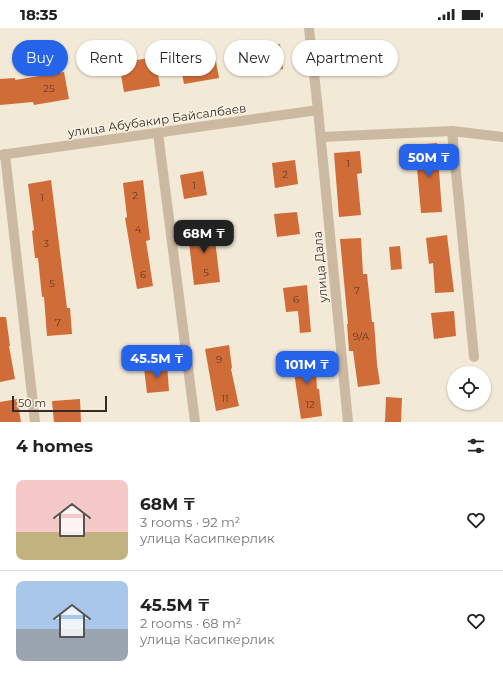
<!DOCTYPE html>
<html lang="en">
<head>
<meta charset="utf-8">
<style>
  :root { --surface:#fff; --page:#f2f2f2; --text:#222; --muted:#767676; --line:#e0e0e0; --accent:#2563eb }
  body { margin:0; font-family:Montserrat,sans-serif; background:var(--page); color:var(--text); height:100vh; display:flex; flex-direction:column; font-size:15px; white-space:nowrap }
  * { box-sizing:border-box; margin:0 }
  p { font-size:13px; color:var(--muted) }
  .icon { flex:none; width:22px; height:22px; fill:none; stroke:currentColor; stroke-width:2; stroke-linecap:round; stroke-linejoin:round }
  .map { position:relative; height:394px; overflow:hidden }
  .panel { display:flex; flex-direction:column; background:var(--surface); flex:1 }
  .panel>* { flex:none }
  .guide { position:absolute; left:12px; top:12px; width:479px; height:36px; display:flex; gap:8px }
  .controls { position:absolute; left:447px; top:338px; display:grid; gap:8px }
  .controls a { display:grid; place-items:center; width:44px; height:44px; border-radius:50%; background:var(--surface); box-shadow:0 1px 3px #0004; font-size:20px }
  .scale { position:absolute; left:12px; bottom:10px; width:95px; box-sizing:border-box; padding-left:4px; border:2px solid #362c25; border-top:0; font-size:11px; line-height:14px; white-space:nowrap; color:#362c25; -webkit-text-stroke:3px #fbf2e3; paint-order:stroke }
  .price { position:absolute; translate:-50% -34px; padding:0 9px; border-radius:8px; background:var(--accent); color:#fff; font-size:13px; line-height:26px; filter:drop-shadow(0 1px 2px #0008) }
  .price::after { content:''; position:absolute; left:50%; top:24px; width:12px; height:9px; margin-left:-6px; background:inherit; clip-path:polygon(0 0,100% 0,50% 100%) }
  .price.active { background:#222; color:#fff }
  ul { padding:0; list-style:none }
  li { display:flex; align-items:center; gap:12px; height:100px; padding:0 16px }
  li+li { border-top:1px solid var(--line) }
  li span { display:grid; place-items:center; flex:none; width:112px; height:80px; border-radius:8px; color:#555 }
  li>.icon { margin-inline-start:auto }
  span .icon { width:48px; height:48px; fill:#fffc; stroke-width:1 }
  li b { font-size:17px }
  h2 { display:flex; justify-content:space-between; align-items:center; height:48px; padding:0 16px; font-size:17px }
  .tag { padding:0 14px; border-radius:18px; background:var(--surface); box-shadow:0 1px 3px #0004; font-size:14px; line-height:36px }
  .tag.active { background:var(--accent); color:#fff }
  .status { display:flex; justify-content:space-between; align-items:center; height:28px; padding:0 20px; background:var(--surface); direction:ltr }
  .status svg { height:11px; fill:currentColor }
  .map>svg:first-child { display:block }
  .building { fill:#d06c37 }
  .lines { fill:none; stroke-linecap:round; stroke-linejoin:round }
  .street { stroke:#ccb9a2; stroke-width:10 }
  .labels { text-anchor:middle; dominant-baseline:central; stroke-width:3; stroke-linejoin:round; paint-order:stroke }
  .number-label { font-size:10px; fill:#5c3c2a }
  .street-label { font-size:12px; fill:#362c25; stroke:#fbf2e3 }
</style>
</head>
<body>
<div class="status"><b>18:35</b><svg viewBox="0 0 49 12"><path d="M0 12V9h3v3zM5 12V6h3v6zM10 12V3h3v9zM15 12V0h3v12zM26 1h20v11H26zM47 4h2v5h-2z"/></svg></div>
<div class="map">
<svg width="503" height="394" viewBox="0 0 503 394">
  <rect width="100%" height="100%" fill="#f3e9d7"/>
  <g class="building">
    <path d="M 280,16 L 283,41 L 244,46 L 241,21 Z"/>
    <path d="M 214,23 L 219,50 L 184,56 L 179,29 Z"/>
    <path d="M 155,29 L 160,58 L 124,64 L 119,35 Z"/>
    <path d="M 64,44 L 69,71 L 34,77 L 33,74 L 0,77 L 0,51 L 15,50 L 15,52 Z"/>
    <path d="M 437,115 L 442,184 L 421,185 L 415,117 Z"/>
    <path d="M 360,123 L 362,145 L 357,146 L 361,187 L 339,189 L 334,125 Z"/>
    <path d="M 295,132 L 298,156 L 275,160 L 272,135 Z"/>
    <path d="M 203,143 L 207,167 L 184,171 L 180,147 Z"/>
    <path d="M 51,152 L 67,280 L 70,280 L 72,306 L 47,308 L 44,269 L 42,269 L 38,230 L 35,230 L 32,203 L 34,202 L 28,156 Z"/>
    <path d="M 143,152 L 150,212 L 146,213 L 153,258 L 137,261 L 125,190 L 127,189 L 123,155 Z"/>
    <path d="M 297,184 L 300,206 L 277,209 L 274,186 Z"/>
    <path d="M 213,194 L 220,254 L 194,257 L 187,197 Z"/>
    <path d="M 447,207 L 454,264 L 435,265 L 433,235 L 429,236 L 426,210 Z"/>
    <path d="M 361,210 L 363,246 L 367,246 L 372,294 L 374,294 L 377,336 L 380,356 L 358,359 L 353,323 L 349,323 L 347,296 L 348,296 L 340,211 Z"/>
    <path d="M 400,218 L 402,241 L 391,242 L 389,219 Z"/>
    <path d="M 307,257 L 311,304 L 300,305 L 298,283 L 286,284 L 283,260 Z"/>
    <path d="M 454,283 L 456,308 L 434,311 L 431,285 Z"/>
    <path d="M 0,289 L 6,289 L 10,318 L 9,318 L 15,351 L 0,354 Z"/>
    <path d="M 229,317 L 232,340 L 231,341 L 239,378 L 216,383 L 205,321 Z"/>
    <path d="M 315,325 L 317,361 L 319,361 L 322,388 L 301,391 L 295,351 L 293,326 Z"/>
    <path d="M 167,337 L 169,363 L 147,365 L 144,340 Z"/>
    <path d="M 386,369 L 402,370 L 401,394 L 385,394 Z"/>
    <path d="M 17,371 L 21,394 L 0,394 L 0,374 Z"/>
    <path d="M 80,371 L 81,394 L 54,394 L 52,373 Z"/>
  </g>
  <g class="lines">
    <g class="street">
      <path d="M 309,0 L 318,82 L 348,394"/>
      <path d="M 452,103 L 474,329"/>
      <path d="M 158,105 L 195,394"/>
      <path d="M 321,109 L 452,103 L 503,109"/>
      <path d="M 5,126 L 35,394"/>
      <path d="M 0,127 L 318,82"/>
    </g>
  </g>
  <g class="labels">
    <g class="number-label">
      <text x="49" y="60">25</text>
      <text x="348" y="135">1</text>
      <text x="285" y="146">2</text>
      <text x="194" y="157">1</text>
      <text x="135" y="167">2</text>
      <text x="42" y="169">1</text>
      <text x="138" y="201">4</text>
      <text x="46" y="215">3</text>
      <text x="206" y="244">5</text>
      <text x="143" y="246">6</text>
      <text x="52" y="255">5</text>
      <text x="357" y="262">7</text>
      <text x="296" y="271">6</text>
      <text x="58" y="294">7</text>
      <text x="361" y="308">9/А</text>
      <text x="219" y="331">9</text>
      <text x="225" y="370">11</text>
      <text x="310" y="376">12</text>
    </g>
    <g class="street-label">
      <text transform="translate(157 92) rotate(-8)">улица Абубакир Байсалбаев</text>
      <text transform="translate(320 239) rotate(-95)">улица Дала</text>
    </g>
  </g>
</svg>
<div class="controls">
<a><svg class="icon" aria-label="locate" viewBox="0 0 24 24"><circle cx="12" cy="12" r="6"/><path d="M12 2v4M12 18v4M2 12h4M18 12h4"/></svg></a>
</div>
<div class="scale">50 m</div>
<b class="price" style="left:429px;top:150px">50M ₸</b>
<b class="price active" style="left:204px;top:226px">68M ₸</b>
<b class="price" style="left:157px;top:351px">45.5M ₸</b>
<b class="price" style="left:307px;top:357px">101M ₸</b>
<div class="guide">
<a class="tag active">Buy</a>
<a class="tag">Rent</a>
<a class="tag">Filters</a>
<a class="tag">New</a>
<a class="tag">Apartment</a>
</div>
</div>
<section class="panel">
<h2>4 homes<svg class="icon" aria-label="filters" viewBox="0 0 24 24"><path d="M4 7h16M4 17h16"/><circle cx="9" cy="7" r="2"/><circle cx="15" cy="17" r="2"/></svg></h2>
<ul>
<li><span style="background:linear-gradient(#f6c9c9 65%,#c2b280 0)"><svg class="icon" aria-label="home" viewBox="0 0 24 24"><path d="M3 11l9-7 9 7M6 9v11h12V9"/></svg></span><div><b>68M ₸</b><p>3 rooms · 92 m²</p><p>улица Касипкерлик</p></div><svg class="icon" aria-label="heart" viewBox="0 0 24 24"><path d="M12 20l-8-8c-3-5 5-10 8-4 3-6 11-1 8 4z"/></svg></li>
<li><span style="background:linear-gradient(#a9c7e8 60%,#9aa5b1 0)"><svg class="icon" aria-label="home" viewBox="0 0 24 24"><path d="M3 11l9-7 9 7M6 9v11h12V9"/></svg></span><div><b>45.5M ₸</b><p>2 rooms · 68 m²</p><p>улица Касипкерлик</p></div><svg class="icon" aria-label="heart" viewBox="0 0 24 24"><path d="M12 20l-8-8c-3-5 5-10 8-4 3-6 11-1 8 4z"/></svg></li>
</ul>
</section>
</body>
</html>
